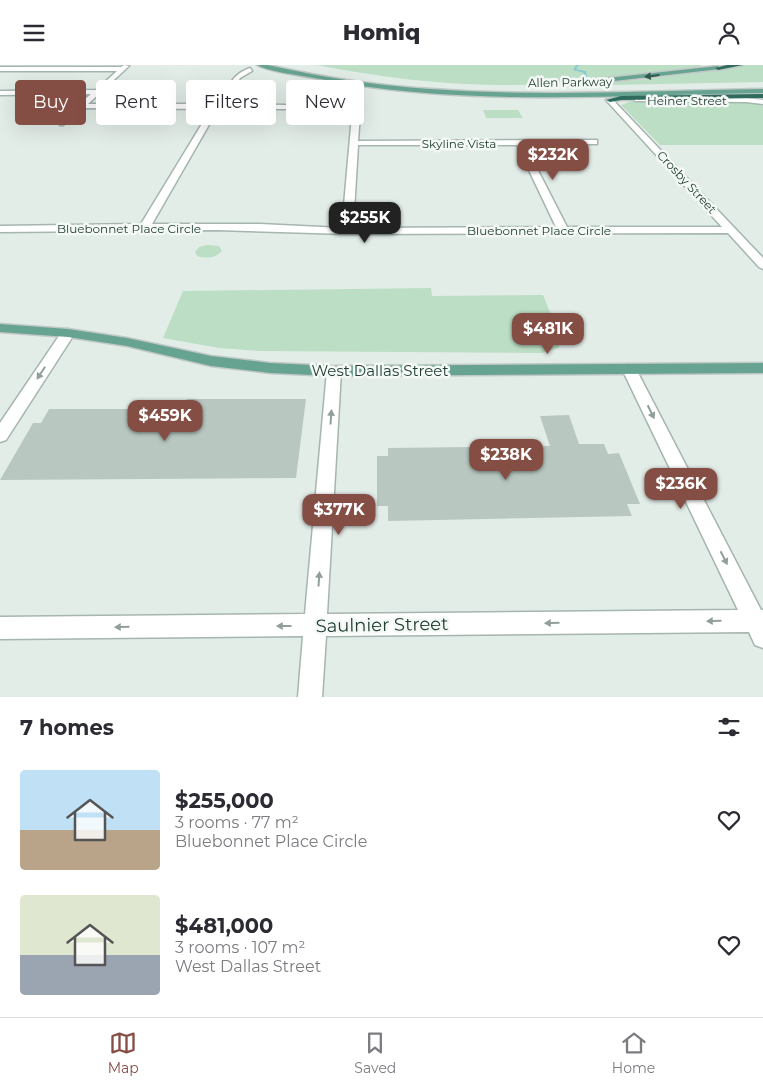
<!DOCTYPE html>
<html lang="en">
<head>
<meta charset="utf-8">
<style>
  :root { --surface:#fff; --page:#f7f7f7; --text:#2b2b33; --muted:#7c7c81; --line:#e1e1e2; --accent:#854e45 }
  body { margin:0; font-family:Montserrat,sans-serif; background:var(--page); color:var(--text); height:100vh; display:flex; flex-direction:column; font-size:19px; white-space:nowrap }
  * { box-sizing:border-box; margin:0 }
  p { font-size:16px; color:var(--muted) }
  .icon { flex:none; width:28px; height:28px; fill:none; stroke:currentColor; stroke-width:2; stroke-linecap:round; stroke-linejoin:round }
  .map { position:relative; height:632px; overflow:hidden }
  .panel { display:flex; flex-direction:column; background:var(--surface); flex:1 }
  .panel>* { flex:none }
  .banner { position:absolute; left:15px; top:15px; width:500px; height:45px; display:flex; gap:10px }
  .price { position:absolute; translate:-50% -42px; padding:0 11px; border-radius:10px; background:var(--accent); color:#fff; font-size:16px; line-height:32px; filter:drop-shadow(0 1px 2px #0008) }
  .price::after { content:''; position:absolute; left:50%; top:30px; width:15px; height:11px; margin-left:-8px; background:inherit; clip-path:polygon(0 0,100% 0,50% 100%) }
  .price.on { background:#222; color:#fff }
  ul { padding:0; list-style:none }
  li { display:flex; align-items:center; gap:15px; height:125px; padding:0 20px }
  li span { display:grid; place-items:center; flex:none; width:140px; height:100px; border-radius:5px; color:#555 }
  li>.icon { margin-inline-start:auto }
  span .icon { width:60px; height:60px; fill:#fffc; stroke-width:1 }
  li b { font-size:21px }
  h2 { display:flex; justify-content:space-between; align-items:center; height:60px; padding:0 20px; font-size:21px }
  .tag { padding:0 18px; border-radius:5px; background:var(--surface); box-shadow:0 5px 20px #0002; font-size:18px; line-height:45px }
  .tag.on { background:var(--accent); color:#fff }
  header { display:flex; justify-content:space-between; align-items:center; height:65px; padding:0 20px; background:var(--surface); font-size:22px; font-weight:800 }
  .dock { display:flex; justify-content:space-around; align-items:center; height:70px; border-top:1px solid var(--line); background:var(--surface); font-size:14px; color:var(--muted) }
  .dock a { display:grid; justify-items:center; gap:2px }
  .dock .on { color:var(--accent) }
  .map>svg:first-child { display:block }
  .green { fill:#bcdec4 }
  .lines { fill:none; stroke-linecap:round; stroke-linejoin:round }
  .stream { fill:#8bcad2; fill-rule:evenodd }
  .building { fill:#b8c8c1 }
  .minor-casing { stroke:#a5b5af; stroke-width:3 }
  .major-casing { stroke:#c1c9c7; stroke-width:3 }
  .highway-casing { stroke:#c1c9c7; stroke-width:3 }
  .minor { fill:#fff; fill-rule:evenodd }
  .major { fill:#67a391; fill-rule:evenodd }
  .highway { fill:#2e6b5c; fill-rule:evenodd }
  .oneway { fill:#33584d }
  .oneway2 { fill:#909f9a }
  .labels { text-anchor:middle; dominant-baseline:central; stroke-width:5; stroke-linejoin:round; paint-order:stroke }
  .far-street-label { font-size:12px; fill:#223f36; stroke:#f4f9f6 }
  .street-label { font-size:15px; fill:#223f36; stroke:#f4f9f6 }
  .near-street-label { font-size:18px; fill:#223f36; stroke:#f4f9f6 }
</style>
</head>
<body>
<header><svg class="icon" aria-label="menu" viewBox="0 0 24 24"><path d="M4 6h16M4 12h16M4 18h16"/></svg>Homiq<svg class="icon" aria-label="person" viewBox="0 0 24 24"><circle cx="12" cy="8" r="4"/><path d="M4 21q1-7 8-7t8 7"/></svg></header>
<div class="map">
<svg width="763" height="632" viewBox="0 0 763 632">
  <rect width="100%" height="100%" fill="#e3ede8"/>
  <g class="green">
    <path d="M 317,0 L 701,0 L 701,3 C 650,9 598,16 547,19 C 470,23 392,15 317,0 Z"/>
    <path d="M 725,0 L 763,0 L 763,17 L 558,21 L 638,15 L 729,3 Z"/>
    <path d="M 632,36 C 658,36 746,31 763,41 L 763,80 L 660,80 L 621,40 Z"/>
    <path d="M 483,45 L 518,45 L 523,53 L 486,53 Z"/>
    <path d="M 207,180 L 219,181 L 222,186 C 216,193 206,194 197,191 L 195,187 L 199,182 Z"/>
    <path d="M 431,223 L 432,231 L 543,230 L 561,274 L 559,283 L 541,288 L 259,286 L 219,283 L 163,273 L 183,226 Z"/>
  </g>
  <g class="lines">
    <path class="stream" d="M 576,0 L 579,0 L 576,4 L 586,6 L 587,12 L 585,12 L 584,8 L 573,5 Z"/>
  </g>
  <g class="building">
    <path d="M 187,334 L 306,334 L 296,413 L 0,415 L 33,358 L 41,358 L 49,344 L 184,344 Z"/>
    <path d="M 569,350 L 579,379 L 604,379 L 608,389 L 619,388 L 640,439 L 627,439 L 632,451 L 388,456 L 388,441 L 377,441 L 377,391 L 388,391 L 388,383 L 550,381 L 540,351 Z"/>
  </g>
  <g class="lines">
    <g class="minor-casing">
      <g id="minor">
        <path d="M 124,0 L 129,1 L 88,39 L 214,39 C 232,28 225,12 250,3 L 252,6 L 240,13 L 228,36 L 224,39 L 348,41 L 360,49 L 358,76 L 597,75 L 597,79 L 594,79 L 525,80 L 567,162 L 722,162 L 606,35 L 612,34 L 763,193 L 763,204 L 759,202 L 728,168 L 347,169 L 217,165 L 0,167 L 0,161 L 141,159 L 211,44 L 84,43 L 63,60 L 60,60 L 60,56 L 91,29 L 0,30 L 0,26 L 96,25 L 117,6 L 0,6 L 0,2 L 121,2 ZM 218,44 L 333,44 L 343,45 L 352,50 L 342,163 L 260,159 L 152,159 ZM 358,80 L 517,80 L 556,162 L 353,163 Z"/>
        <path d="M 637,33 L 746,33 L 763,35 L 763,39 L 746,37 L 635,36 L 635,34 Z"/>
        <path d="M 68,264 L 75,268 L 6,375 L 0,377 L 0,358 L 63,265 Z"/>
        <path d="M 629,299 L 634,301 L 636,304 L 761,545 L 763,545 L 763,583 L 755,580 L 749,567 L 326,571 L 322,632 L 298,632 L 303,571 L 0,574 L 0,552 L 305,549 L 327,306 L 329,303 L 339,303 L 341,306 L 327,549 L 738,545 L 622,304 L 624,301 Z"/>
      </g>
    </g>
    <g class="major-casing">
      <g id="major">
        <path d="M 257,0 L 268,0 C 304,8 340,15 377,19 C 504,34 635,26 763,24 L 763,28 C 616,30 465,42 320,14 C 304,11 269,7 257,0 Z"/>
        <path d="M 718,1 L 720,4 L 570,21 L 567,19 L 570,17 Z"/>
        <path d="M 0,259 L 68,264 L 127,273 L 211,291 L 270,298 L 334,301 L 763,298 L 763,308 L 334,311 L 270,308 L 211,301 L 127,281 L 68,272 L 0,267 Z"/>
      </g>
    </g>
    <g class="highway-casing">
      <g id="highway">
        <path d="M 727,0 L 743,0 L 718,5 L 715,3 Z"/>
        <path d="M 763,29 L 763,33 L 621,35 L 610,37 L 606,35 L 621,31 Z"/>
      </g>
    </g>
    <use href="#minor" class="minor"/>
    <use href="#major" class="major"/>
    <use href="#highway" class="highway"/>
  </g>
  <defs><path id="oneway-solid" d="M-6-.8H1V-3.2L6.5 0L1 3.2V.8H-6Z" transform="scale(1.25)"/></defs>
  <use class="oneway" href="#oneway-solid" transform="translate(652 11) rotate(173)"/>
  <g class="oneway2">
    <use href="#oneway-solid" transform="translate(41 308) rotate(123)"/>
    <use href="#oneway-solid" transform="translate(651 347) rotate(64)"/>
    <use href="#oneway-solid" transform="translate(331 352) rotate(-86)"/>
    <use href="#oneway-solid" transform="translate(724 493) rotate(63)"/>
    <use href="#oneway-solid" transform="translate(319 514) rotate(-86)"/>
    <use href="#oneway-solid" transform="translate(714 556) rotate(179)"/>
    <use href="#oneway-solid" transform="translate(552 558) rotate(179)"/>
    <use href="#oneway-solid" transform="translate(284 561) rotate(180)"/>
    <use href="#oneway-solid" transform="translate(122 562) rotate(179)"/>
  </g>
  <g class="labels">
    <g class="far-street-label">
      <text transform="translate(570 17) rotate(-1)">Allen Parkway</text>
      <text x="687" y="35">Heiner Street</text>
      <text x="459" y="78">Skyline Vista</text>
      <text transform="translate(687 117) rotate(47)">Crosby Street</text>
      <text x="129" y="163">Bluebonnet Place Circle</text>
      <text x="539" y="165">Bluebonnet Place Circle</text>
    </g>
    <g class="street-label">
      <text x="380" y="305">West Dallas Street</text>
    </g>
    <g class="near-street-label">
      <text transform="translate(382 560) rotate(-1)">Saulnier Street</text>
    </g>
  </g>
</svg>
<b class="price" style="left:553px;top:116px">$232K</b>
<b class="price on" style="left:365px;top:179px">$255K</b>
<b class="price" style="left:548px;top:290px">$481K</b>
<b class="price" style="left:165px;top:377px">$459K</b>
<b class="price" style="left:506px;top:416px">$238K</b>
<b class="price" style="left:681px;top:445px">$236K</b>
<b class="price" style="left:339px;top:471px">$377K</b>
<div class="banner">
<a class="tag on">Buy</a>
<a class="tag">Rent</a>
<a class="tag">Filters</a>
<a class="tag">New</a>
</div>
</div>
<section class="panel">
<h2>7 homes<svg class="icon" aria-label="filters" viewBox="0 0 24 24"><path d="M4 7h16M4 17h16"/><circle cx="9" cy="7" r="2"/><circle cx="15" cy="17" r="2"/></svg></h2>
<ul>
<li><span style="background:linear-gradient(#bfe0f5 60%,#b9a48a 0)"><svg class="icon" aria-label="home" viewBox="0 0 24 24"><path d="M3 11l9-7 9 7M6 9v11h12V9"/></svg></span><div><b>$255,000</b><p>3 rooms · 77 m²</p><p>Bluebonnet Place Circle</p></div><svg class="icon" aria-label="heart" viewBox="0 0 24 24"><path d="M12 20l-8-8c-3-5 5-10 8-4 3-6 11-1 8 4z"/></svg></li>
<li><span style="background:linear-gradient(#dfe7d0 60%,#9aa5b1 0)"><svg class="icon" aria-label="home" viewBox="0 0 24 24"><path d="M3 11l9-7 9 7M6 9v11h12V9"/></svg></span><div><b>$481,000</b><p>3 rooms · 107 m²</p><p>West Dallas Street</p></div><svg class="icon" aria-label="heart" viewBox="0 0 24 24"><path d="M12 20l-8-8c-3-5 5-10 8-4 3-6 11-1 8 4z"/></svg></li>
</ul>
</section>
<nav class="dock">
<a class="on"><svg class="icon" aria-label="map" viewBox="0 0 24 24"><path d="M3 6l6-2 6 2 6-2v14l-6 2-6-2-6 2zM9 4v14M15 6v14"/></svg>Map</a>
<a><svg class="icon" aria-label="saved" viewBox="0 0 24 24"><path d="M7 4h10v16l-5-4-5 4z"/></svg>Saved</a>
<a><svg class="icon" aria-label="home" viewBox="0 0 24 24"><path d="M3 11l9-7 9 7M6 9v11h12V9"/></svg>Home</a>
</nav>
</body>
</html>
